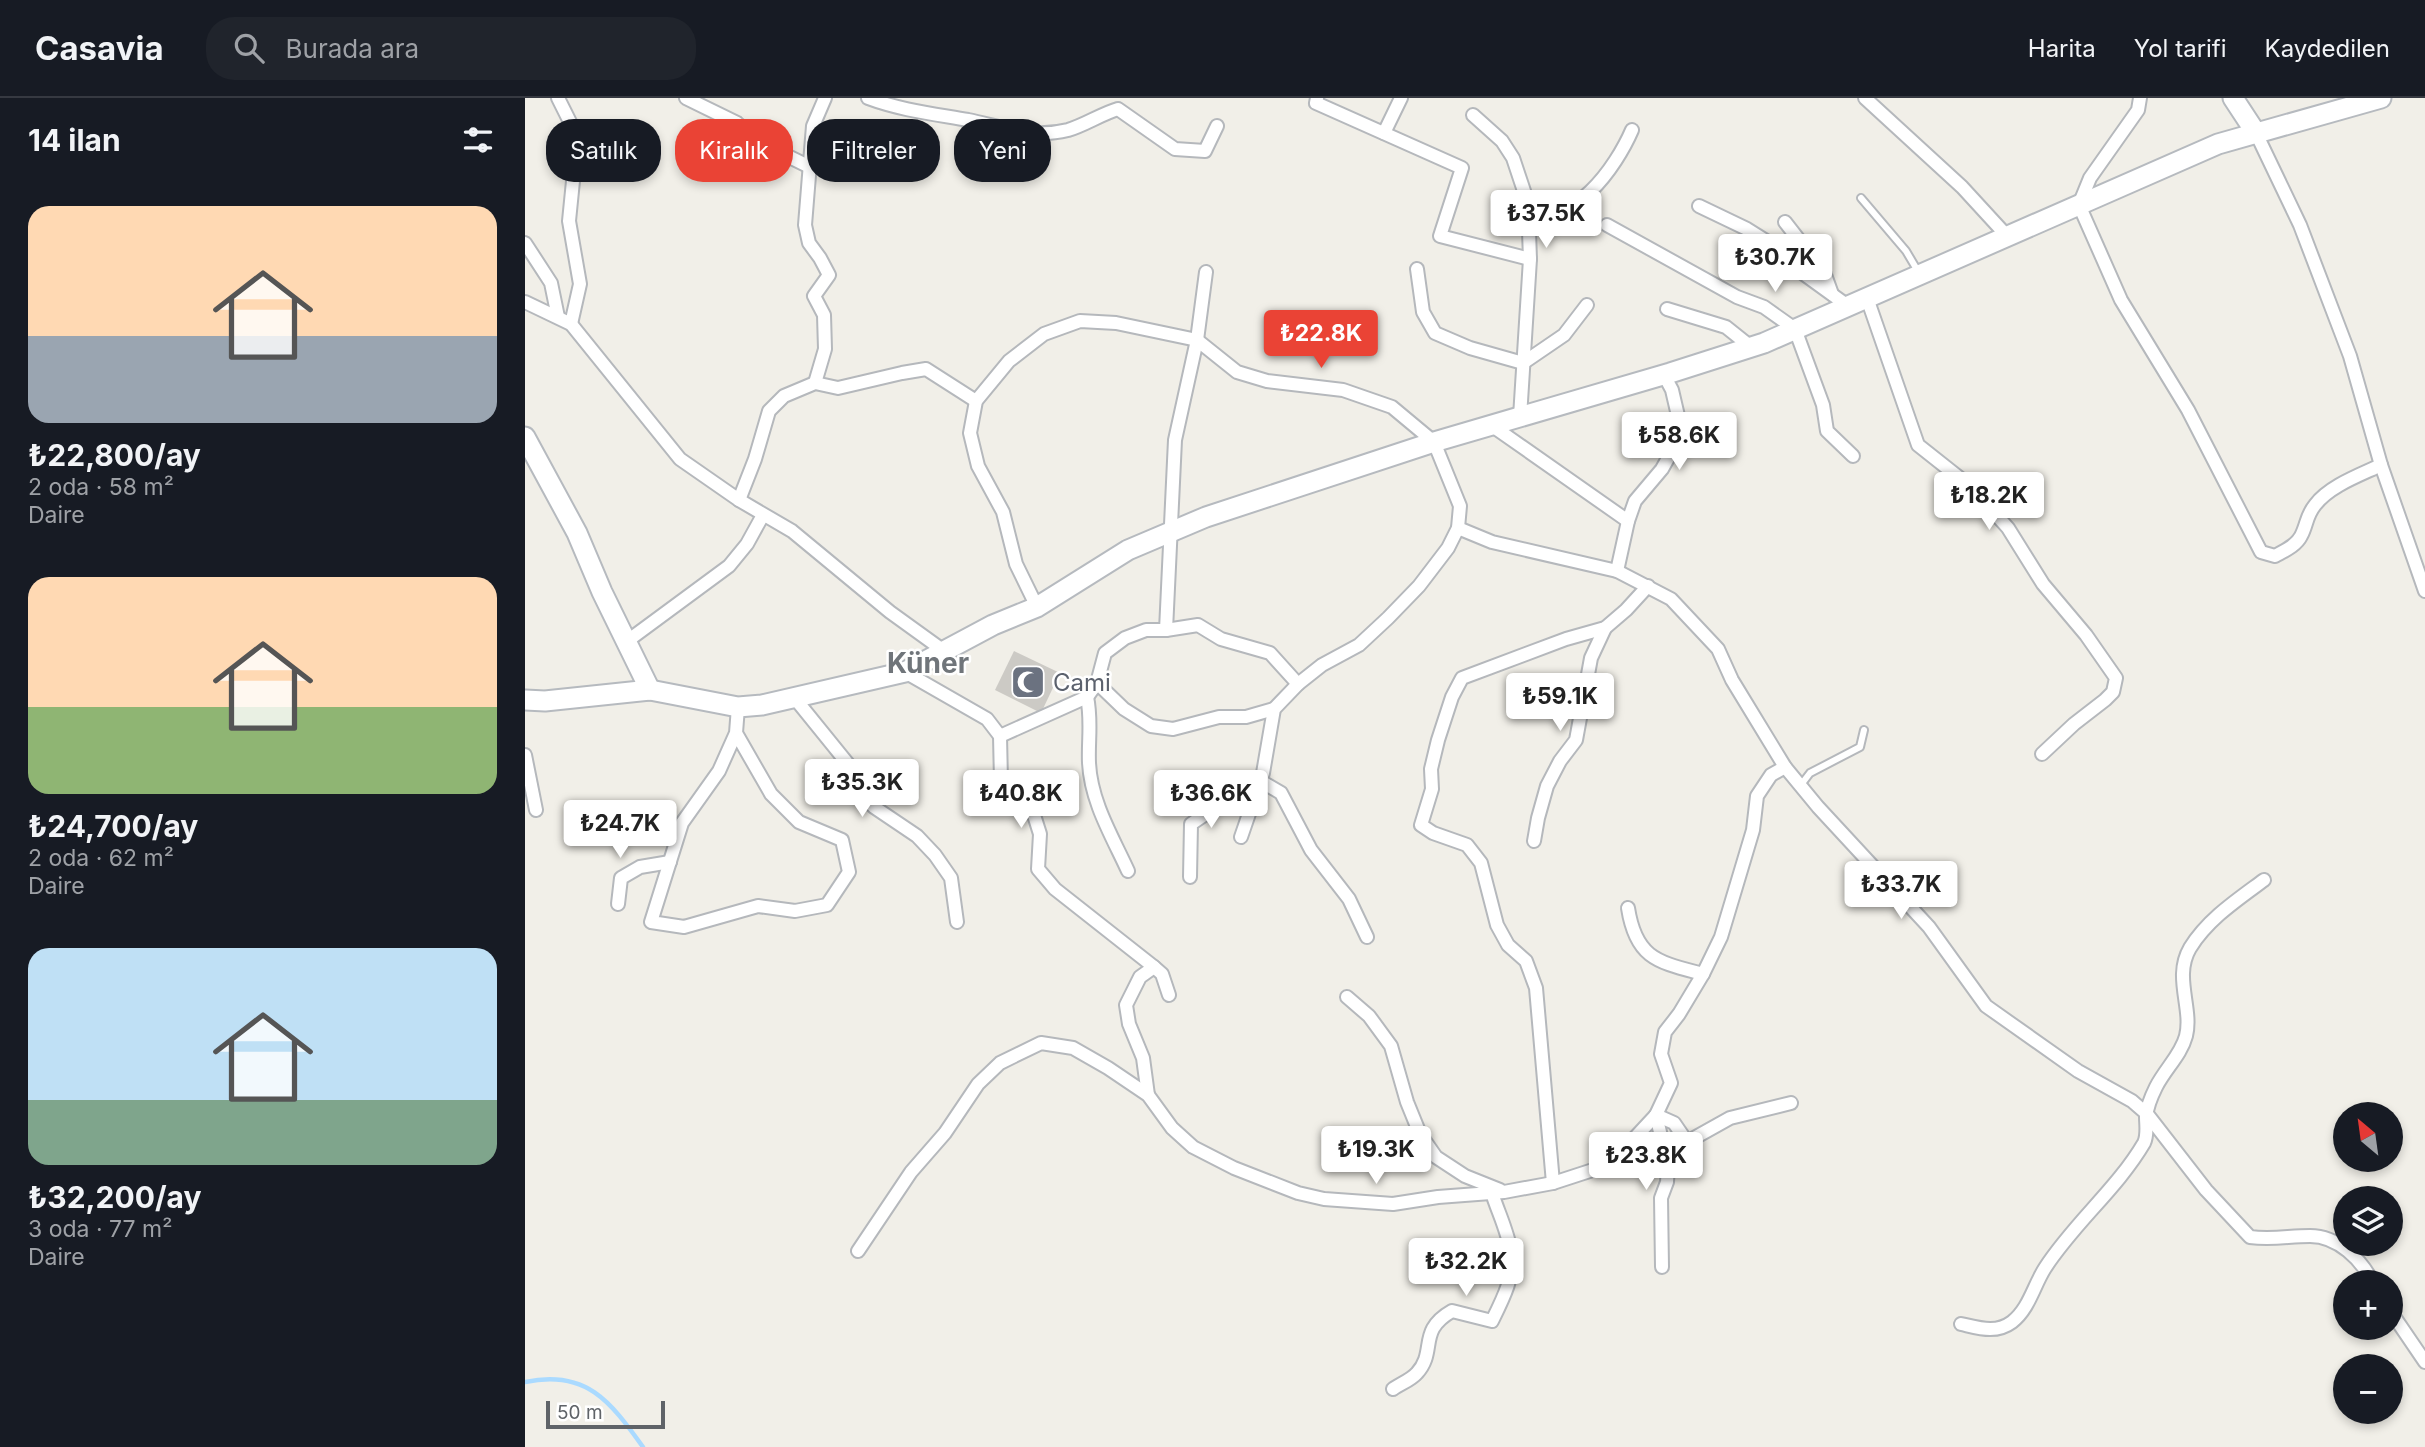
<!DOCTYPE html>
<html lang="tr">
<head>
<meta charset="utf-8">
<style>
  :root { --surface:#171b24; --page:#20242c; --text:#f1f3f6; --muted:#9ea1a6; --line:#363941; --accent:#ea4335 }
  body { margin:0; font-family:Inter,sans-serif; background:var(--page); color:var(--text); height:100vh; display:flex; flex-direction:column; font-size:26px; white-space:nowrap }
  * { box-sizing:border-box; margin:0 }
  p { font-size:23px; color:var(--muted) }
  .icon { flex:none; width:38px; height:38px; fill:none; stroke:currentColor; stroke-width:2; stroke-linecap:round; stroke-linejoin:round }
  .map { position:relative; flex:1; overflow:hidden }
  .sheet { display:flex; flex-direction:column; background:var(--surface); width:525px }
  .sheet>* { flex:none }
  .top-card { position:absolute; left:21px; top:21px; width:665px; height:63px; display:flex; gap:14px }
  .needle { width:46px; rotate:331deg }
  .buttons { position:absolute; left:1808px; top:1004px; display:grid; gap:14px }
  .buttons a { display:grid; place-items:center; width:70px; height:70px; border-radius:50%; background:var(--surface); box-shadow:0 4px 10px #0003; font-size:35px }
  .scale { position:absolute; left:21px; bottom:18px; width:119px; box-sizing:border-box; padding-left:7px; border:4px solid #5f6368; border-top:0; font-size:19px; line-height:24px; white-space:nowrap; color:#5f6368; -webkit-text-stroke:5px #fff; paint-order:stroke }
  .price { position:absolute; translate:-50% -60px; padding:0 16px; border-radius:7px; background:#fff; color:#222; font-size:23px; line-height:46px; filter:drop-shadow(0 2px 4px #0008) }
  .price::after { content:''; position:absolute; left:50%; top:42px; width:21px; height:16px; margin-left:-10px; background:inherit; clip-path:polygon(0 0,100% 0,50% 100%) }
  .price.active { background:var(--accent); color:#fff }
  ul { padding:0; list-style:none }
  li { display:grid; align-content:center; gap:14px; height:371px; padding:0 28px }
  li span { display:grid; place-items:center; height:217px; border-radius:21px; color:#555 }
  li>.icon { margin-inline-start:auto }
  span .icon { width:126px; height:126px; fill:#fffc; stroke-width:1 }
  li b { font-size:30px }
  h2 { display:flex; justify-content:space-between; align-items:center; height:84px; padding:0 28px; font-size:30px }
  .tag { padding:0 24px; border-radius:28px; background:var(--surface); box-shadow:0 4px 10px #0003; font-size:24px; line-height:63px }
  .tag.active { background:var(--accent); color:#fff }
  header { display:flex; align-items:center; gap:42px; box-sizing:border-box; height:98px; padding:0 35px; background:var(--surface); border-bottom:2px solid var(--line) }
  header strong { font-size:33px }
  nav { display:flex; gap:38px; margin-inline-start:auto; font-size:24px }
  .search { width:490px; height:63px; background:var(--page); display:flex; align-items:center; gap:18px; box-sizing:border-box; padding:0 24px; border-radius:28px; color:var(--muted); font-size:26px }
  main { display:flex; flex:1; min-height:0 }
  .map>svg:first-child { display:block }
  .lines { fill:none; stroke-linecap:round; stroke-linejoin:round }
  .stream { stroke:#aadaff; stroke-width:4.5 }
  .building { fill:#cccac5 }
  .lane-casing { stroke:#b5b8bc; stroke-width:10 }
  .street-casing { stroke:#b5b8bc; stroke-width:16 }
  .secondary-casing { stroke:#b6babf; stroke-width:23 }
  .lane { stroke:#fff; stroke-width:6 }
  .street { stroke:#fff; stroke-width:12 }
  .secondary { stroke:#fff; stroke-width:19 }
  .labels { text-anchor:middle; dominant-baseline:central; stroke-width:5; stroke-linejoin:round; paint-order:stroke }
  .worship-label { font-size:24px; fill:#5b616d; stroke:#fff; text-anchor:start }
  .quarter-label { font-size:28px; font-weight:bold; fill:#70757a; stroke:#fff }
</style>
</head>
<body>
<header>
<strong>Casavia</strong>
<div class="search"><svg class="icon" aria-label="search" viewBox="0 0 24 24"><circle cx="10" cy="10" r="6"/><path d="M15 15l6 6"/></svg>Burada ara</div>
<nav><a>Harita</a><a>Yol tarifi</a><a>Kaydedilen</a></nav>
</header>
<main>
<section class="sheet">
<h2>14 ilan<svg class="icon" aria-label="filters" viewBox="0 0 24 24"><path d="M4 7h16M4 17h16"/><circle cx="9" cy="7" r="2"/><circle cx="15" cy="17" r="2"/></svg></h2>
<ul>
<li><span style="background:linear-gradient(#ffd9b3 60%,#9aa5b1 0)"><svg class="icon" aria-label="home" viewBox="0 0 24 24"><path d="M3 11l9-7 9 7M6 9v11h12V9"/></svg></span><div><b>₺22,800/ay</b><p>2 oda · 58 m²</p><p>Daire</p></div></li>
<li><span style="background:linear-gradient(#ffd9b3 60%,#8fb573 0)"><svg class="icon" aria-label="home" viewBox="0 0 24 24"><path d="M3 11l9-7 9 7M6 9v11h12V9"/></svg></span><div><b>₺24,700/ay</b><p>2 oda · 62 m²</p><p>Daire</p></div></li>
<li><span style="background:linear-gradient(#bfe0f5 70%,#7fa58c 0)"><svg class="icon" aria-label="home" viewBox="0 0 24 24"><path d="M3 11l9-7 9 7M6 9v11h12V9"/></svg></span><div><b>₺32,200/ay</b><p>3 oda · 77 m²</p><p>Daire</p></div></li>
</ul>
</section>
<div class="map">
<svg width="1900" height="1349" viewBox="0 0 1900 1349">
  <rect width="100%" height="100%" fill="#f1efe8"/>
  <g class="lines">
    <path class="stream" d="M 0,1284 C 61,1271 85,1303 118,1349"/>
  </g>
  <path class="building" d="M 489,553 L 535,575 L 516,615 L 470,592 Z"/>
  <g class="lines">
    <g class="lane-casing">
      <g id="lane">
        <path d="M 1336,100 L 1381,153 L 1394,175"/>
        <path d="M 1275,688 L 1285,675 L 1335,649 L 1339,632"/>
      </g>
    </g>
    <g class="street-casing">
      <g id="street">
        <path d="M 33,0 L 46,26 L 51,53 L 44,123 L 55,186 L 46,226"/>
        <path d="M 161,0 L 212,25 L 227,39 L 242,48 L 285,69"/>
        <path d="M 343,0 C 375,12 409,16 443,22 C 477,29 507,41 543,32 C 560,27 576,16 593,11 L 650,51 L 680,53 L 692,28"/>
        <path d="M 792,0 L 791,5 L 937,70 L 915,138 L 1005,161"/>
        <path d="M 1340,0 L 1437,89 L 1482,138"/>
        <path d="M 1615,0 L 1613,12 L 1565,80 L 1554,107 L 1596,202 L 1663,312 L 1736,454 L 1750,458 C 1759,453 1771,448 1776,438 C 1782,427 1781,418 1790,407 C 1804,388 1835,377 1856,367"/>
        <path d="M 948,17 L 977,43 L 988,60 L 1003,105 L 1005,161 L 995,319"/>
        <path d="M 859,35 L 876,0"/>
        <path d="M 1731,35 L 1775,127 L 1825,258 L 1856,367 L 1900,493"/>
        <path d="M 1003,105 C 1046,136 1092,67 1107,32"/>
        <path d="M 1174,108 L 1222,131 L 1246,146 L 1276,174 L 1323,208"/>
        <path d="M 1260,124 L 1299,174 L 1307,196"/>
        <path d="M 1082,127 L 1212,199 L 1239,209 L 1270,231 L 1298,307 L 1302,333 L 1328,358"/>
        <path d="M 0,145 L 26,185 L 33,219"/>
        <path d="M 892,171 L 898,214 L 910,235 L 945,250 L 998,265 L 1039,237 L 1062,207"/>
        <path d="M 1342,200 L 1393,347 L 1446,389 L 1483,430 L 1518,486 L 1561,537 L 1591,580 L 1588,594 L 1580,602 L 1549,626 L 1517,656"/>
        <path d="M 0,204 L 46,226 L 155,361 L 214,402 L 267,433 L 365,514 L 419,553"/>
        <path d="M 1142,211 L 1201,229 L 1226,249"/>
        <path d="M 290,285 L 300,251 L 299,217 L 289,198 L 304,177 L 295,160 L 284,145 L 280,127 L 288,28 L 300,0"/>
        <path d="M 966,327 L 1103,423"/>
        <path d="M 214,402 L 230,361 L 244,313 L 259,298 L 290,285 L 313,290 L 377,275 L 401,271 L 451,303"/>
        <path d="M 933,430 L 967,444 L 1092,473 L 1146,501 L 1193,551 L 1207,582 L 1260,669 L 1293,709 L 1404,829 L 1461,908 L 1553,973 L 1607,1003 L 1622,1016 L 1681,1092 L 1725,1139 C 1747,1142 1764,1138 1785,1138 C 1813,1138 1837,1162 1848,1185"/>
        <path d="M 1092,473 L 1103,423 L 1110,403 L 1137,371 L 1157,335 L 1147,292 L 1139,277"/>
        <path d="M 512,509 L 491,466 L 478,414 L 453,368 L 445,335 L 451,303 L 484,263 L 519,236 L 555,223 L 591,225 L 672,242 L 712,274 L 742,283 L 818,292 L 867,309 L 909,344 L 935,408 L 933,430 L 923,450 L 894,488 L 863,520 L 834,547 L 797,567 L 773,586 L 749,611 L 738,675 L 716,739"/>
        <path d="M 641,532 L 673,527 L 696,541 L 745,555 L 773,586"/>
        <path d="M 101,544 L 204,468 L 222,446 L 238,417"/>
        <path d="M 380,574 L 462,621 L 475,638 L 476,683 L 484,695 L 509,717 L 515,736 L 513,771 L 530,791 L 629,869"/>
        <path d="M 572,585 L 599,611 L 626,628 L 648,631 L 694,619 L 721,619 L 749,611"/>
        <path d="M 268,598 L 332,677 L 338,698 L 349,709 L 392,738 L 410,757 L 426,780 L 432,824"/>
        <path d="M 562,599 C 567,622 563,642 564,665 C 566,704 587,738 603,773"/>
        <path d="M 211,635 L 194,673 L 157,725 L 126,824 L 159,829 L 233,808 L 270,813 L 302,807 L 324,774 L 317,742 L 274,724 L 246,696 L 211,635 L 213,609"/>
        <path d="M 475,638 L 562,599 L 572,585 L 580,555 L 600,540 L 621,532 L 641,532 L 650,342 L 672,242 L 681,174"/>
        <path d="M 0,657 L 11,712"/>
        <path d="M 734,682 L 756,695 L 786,752 L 824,801 L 842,839"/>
        <path d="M 1009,743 L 1013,720 L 1022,688 L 1035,663 L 1051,642 L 1066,560 L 1080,530"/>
        <path d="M 665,779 L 666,726 L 704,700 L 729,697"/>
        <path d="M 93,806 L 96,780 L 115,769 L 145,764"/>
        <path d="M 1103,810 C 1111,861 1133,864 1178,876"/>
        <path d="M 822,899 L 844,918 L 866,948 L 882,1004 L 895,1036 L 911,1059 L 940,1078 L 975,1092"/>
        <path d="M 623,997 L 618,960 L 604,926 L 601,907 L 615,879 L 629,869 L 637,876 L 644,897"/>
        <path d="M 1131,1017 L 1143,1068 L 1142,1084 L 1136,1100 L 1137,1169"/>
        <path d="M 1131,1017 L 1149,1025 L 1162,1044 L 1205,1020 L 1266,1005"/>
        <path d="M 1028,1085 L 1011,890 L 1001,863 L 983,847 L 972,827 L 956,765 L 942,747 L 908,735 L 896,727 L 907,691 L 906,671 L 913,642 L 927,599 L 937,580 L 1041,541 L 1080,530 L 1101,512 L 1123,488"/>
        <path d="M 333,1153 L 386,1074 L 420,1035 L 453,986 L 475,965 L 516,945 L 548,950 L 583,970 L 623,997 L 647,1030 L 668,1049 L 709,1070 L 773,1095 L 799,1101 L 868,1106 L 913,1099 L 979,1094 L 1028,1085 L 1074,1070 L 1105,1045 L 1131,1017 L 1146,985 L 1136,956 L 1140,934 L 1154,916 L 1178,876 L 1196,839 L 1228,732 L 1232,698 L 1246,677 L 1260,669"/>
        <path d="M 1866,1214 L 1900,1264"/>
        <path d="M 1436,1226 C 1454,1230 1471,1236 1487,1224 C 1504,1211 1509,1187 1520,1170 C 1549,1125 1592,1091 1619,1045 C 1623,1037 1621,1027 1621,1019 C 1622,1009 1627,997 1631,989 C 1640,971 1656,957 1661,938 C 1668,910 1648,879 1665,850 C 1683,821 1712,802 1739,782"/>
        <path d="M 868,1291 C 875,1286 886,1282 892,1275 C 912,1253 892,1233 927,1213 L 967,1223 C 977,1203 991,1176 986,1154 C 983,1134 973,1114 967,1095"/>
      </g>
    </g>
    <g class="secondary-casing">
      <g id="secondary">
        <path d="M 1708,0 L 1731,35"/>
        <path d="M 0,339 L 52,435 L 77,494 L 125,592"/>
        <path d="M 0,602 L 20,603 L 125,592 L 213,609 L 237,607 L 380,574 L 468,527 L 512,509 L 603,452 L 681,419 L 909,344 L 1145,275 L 1239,245 L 1693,46 L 1856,0"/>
      </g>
    </g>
    <use href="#lane" class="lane"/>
    <use href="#street" class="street"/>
    <use href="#secondary" class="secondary"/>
  </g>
  <defs>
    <g id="mosque-square" transform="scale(1.75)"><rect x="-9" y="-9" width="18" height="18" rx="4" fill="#6b7280" stroke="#fff"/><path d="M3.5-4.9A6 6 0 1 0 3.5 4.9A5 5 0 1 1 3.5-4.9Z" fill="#fff"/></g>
  </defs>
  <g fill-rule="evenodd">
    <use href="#mosque-square" x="503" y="584"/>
  </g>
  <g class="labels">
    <g class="worship-label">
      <text x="528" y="584">Cami</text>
    </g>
    <g class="quarter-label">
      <text x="403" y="565">Küner</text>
    </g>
  </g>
</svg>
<div class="buttons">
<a><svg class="needle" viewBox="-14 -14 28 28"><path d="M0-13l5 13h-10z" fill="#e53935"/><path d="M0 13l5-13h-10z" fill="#9ea1a6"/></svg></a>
<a><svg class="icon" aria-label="layers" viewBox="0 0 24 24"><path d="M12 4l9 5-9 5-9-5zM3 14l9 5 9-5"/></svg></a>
<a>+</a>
<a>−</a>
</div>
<div class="scale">50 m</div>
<b class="price" style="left:1021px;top:152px">₺37.5K</b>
<b class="price" style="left:1250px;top:196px">₺30.7K</b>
<b class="price active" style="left:796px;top:272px">₺22.8K</b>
<b class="price" style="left:1154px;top:374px">₺58.6K</b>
<b class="price" style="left:1464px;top:434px">₺18.2K</b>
<b class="price" style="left:1035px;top:635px">₺59.1K</b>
<b class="price" style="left:337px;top:721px">₺35.3K</b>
<b class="price" style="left:496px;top:732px">₺40.8K</b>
<b class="price" style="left:686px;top:732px">₺36.6K</b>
<b class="price" style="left:95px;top:762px">₺24.7K</b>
<b class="price" style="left:1376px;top:823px">₺33.7K</b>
<b class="price" style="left:851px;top:1088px">₺19.3K</b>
<b class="price" style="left:1121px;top:1094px">₺23.8K</b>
<b class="price" style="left:941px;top:1200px">₺32.2K</b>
<div class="top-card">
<a class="tag">Satılık</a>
<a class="tag active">Kiralık</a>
<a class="tag">Filtreler</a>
<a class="tag">Yeni</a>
</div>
</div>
</main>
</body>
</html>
